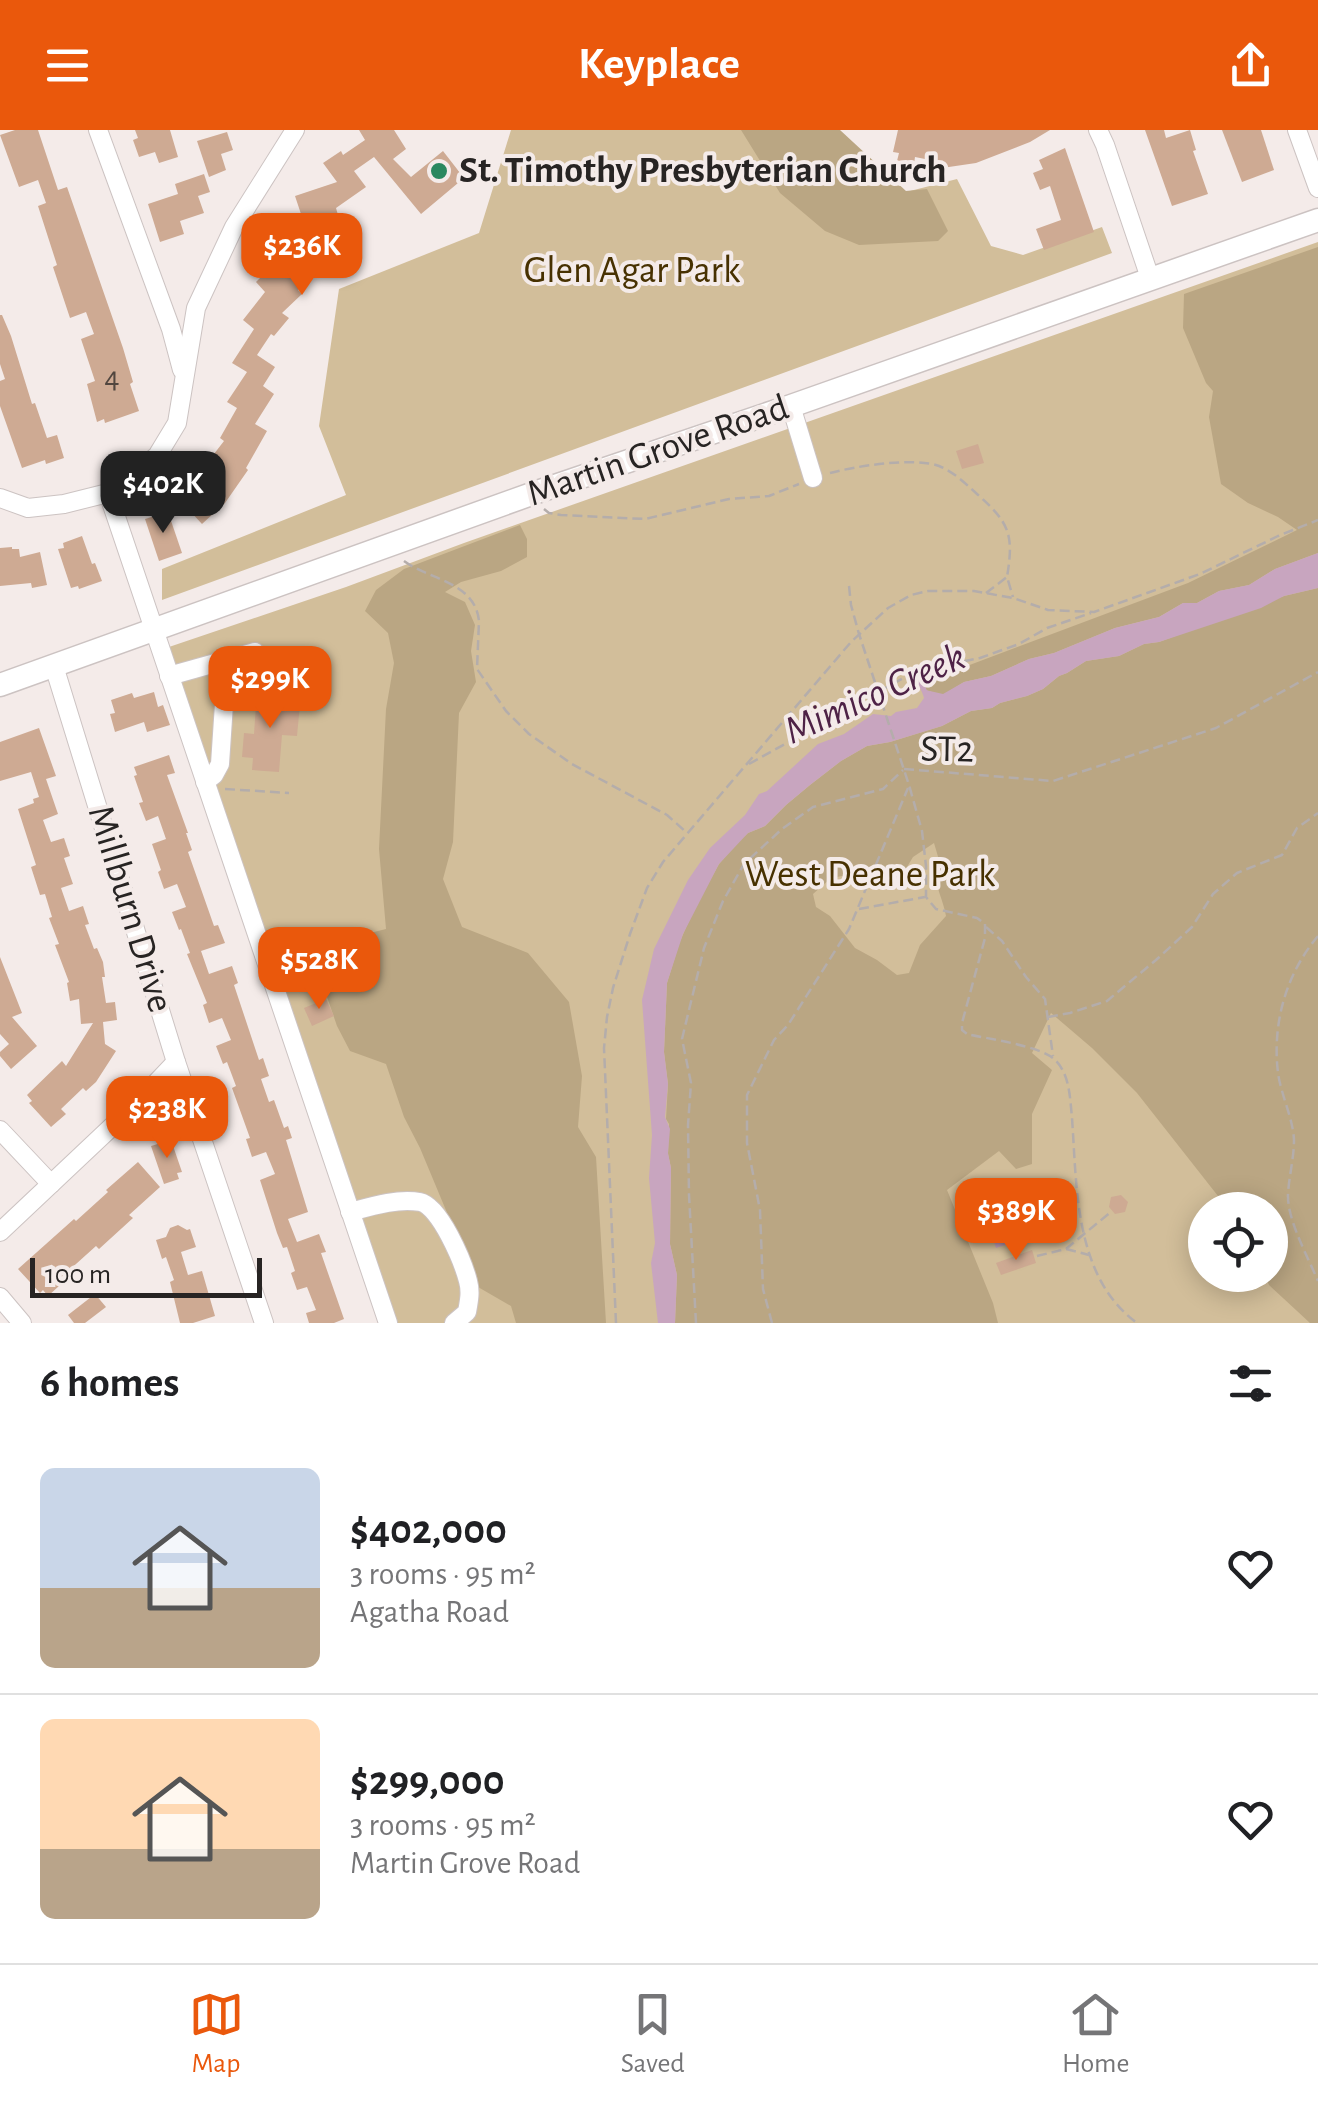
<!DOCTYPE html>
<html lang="en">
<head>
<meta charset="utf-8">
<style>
  :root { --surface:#fff; --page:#f2f2f2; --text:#202124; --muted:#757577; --line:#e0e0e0; --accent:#ea580c }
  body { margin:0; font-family:"Alegreya Sans",sans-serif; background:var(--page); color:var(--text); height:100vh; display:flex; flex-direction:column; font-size:38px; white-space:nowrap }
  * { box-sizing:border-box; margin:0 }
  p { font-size:32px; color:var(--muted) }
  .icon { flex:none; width:55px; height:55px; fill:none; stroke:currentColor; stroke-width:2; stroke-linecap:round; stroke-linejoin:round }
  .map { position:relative; height:1193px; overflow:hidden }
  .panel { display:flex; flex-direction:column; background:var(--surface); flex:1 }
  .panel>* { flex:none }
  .fabs { position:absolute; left:1188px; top:1062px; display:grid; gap:20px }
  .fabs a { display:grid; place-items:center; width:100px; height:100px; border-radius:50%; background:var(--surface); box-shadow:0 5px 25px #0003; font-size:50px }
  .scale { position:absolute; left:30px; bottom:25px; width:232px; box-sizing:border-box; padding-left:10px; border:5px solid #272423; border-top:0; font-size:28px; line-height:35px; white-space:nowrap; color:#272423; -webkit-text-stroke:8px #f4ebe9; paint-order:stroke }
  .price { position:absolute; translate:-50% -85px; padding:0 22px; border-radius:20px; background:var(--accent); color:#fff; font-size:32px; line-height:65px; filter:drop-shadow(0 2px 5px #0008) }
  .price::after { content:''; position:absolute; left:50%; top:60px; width:30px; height:22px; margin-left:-15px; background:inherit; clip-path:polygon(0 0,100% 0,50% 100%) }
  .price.current { background:#222; color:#fff }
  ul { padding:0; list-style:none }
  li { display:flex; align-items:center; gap:30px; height:250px; padding:0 40px }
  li+li { border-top:2px solid var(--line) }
  li span { display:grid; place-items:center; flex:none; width:280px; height:200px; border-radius:15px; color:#555 }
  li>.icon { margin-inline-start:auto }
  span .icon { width:120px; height:120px; fill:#fffc; stroke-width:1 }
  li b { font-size:42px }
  h2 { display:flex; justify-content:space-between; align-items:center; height:120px; padding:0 40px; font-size:42px }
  header { display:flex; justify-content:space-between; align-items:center; height:130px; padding:0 40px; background:var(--accent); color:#fff; font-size:45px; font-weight:700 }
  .tabs { display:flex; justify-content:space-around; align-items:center; height:140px; border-top:2px solid var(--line); background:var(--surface); font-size:28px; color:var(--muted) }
  .tabs a { display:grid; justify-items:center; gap:5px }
  .tabs .current { color:var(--accent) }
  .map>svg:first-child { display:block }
  .green { fill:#d2be9a; fill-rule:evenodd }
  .forest { fill:#baa683; fill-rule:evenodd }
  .water { fill:#c8a5bf }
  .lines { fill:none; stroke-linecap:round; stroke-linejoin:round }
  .stream { stroke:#c8a5bf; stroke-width:5 }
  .building { fill:#ceaa93 }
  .minor-casing { stroke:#ccc3c2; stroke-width:20 }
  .major-casing { stroke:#ccc3c2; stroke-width:25 }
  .path { stroke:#b4adab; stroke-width:2.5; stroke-dasharray:10 5; stroke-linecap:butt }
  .minor { stroke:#fff; stroke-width:18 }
  .major { stroke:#fff; stroke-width:22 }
  .poi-dot { fill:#2a885f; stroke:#f4ebe9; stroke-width:4 }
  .labels { text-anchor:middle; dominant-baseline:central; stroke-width:8; stroke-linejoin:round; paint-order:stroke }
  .number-label { font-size:32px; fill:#51463f }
  .poi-label { font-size:38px; font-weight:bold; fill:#272423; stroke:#f4ebe9; text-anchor:start }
  .park-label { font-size:38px; fill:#473101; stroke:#f4ebe9 }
  .street-label { font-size:38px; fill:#272423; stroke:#f4ebe9 }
  .water-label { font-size:40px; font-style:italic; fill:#4e2246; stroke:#f4ebe9 }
</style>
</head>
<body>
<header><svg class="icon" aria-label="menu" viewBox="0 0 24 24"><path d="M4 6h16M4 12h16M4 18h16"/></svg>Keyplace<svg class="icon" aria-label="share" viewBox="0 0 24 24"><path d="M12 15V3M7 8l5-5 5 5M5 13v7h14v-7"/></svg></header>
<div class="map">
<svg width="1318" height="1193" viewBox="0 0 1318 1193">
  <rect width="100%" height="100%" fill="#f4ebe9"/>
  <g class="green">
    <path d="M 511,0 L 816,0 L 863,73 L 957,49 L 991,116 L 1023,125 L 1102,97 L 1112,123 L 162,470 L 162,439 L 346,365 L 319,296 L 339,159 L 479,103 Z"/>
    <path d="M 1318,112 L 1318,1193 L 391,1193 L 166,518 L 346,457 L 464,413 ZM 1205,1080 L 1270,1080 L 1270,1145 L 1205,1145 Z"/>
  </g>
  <g class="forest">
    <path d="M 741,0 L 840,0 L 906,61 L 927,59 L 948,101 L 938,111 L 859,115 L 825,101 L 780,63 Z"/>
    <path d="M 1318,117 L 1318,423 L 1275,439 L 1249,455 L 1219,461 L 1197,473 L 1183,473 L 1159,487 L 1115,498 L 1054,523 L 1029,529 L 991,546 L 964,552 L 943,565 L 921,559 L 924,544 L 967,536 L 1188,453 L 1297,400 L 1278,387 L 1248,373 L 1221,354 L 1209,287 L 1213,261 L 1206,253 L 1183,198 L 1184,164 Z"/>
    <path d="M 520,395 L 527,409 L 527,427 L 501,441 L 461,452 L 445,462 L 465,472 L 475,495 L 471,521 L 476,552 L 459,583 L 453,712 L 443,749 L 462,797 L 528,823 L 569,872 L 582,946 L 578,997 L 596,1027 L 606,1193 L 516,1193 L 511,1176 L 478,1157 L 420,1018 L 404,987 L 386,934 L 350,921 L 337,896 L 313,826 L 358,806 L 386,799 L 379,719 L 386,579 L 394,533 L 388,503 L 365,481 L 376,460 L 404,439 Z"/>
    <path d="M 1318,458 L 1318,1193 L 1310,1193 L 1269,1155 L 1265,1145 L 1270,1145 L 1270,1080 L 1229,1080 L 1137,963 L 1092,918 L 1051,883 L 1032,923 L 1052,940 L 1032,984 L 1032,1034 L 1016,1039 L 999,1021 L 947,1060 L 993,1173 L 998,1193 L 675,1193 L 677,1145 L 670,1114 L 671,1038 L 668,1024 L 669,994 L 666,989 L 668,954 L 664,922 L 667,853 L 679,814 L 693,781 L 719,734 L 738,712 L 748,703 L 765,696 L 786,675 L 810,655 L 841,631 L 867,616 L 890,612 L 942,596 L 971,581 L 992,578 L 1000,573 L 1027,566 L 1043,559 L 1059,546 L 1067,543 L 1086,531 L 1119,526 L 1144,514 L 1159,512 L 1284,466 ZM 934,713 L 939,730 C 929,746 943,767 946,786 L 920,815 L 909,843 L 897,845 L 877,830 L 855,818 L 830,786 L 816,777 L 813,764 L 831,748 L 853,744 L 865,751 L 901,747 L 913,727 Z"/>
  </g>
  <g class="water">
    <path d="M 1318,423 L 1318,458 L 1284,466 L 1261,478 L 1159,512 L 1144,514 L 1119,526 L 1086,531 L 1067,543 L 1059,546 L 1043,559 L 1027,566 L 1000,573 L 992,578 L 971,581 L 942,596 L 890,612 L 867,616 L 841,631 L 810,655 L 786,675 L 765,696 L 748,703 L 719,734 L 683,804 L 667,853 L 664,922 L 668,954 L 665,987 L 670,999 L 668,1023 L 671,1038 L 670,1114 L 677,1145 L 675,1193 L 658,1193 L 651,1133 L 655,1113 L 649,1048 L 652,1005 L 642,870 L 654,819 L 688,750 L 710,718 L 745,685 L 759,664 L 767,661 L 818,614 L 844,604 L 873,584 L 891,586 L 896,582 L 917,578 L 924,568 L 921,559 L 943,564 L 964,552 L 991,546 L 1029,529 L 1054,523 L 1115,498 L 1159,487 L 1183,473 L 1197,473 L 1219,461 L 1249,455 L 1275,439 Z"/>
    <path d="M 1006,1052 L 1023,1109 L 996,1118 L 978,1060 Z"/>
  </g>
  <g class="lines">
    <path class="stream" d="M 917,547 L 925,562 L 929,565"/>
  </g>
  <g class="building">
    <path d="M 15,0 L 38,0 L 58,60 L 67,57 L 123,218 L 133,252 L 130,254 L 139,281 L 105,293 L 104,289 L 97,292 L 87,254 L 95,251 L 81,209 L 94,204 L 86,182 L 70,188 L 53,137 L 57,135 L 38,76 L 46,73 L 38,50 L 19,57 L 0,5 Z"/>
    <path d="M 135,0 L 170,0 L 178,27 L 159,33 L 155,22 L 139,27 L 133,10 L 138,8 Z"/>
    <path d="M 359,0 L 394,0 L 406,19 L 393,29 L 411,47 L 443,21 L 464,48 L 421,84 L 374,27 L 354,41 L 366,57 L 336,78 L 340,92 L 302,104 L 307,110 L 298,118 L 312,132 L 295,148 L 302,155 L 298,160 L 302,164 L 282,183 L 289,188 L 274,206 L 271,204 L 257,225 L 275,237 L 263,256 L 274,264 L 255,294 L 267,301 L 246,338 L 248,340 L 225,373 L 202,394 L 177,367 L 191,354 L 201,365 L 218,341 L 207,333 L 224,311 L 220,308 L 237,278 L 227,272 L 247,242 L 232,233 L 254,199 L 243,190 L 265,162 L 256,152 L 280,128 L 271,118 L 303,90 L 295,66 L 337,52 L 323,33 L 341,21 L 343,25 L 365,10 Z"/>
    <path d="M 898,0 L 1050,0 L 1030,12 L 976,33 L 942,38 L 940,32 L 915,27 L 914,34 L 897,31 L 899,23 L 893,22 Z"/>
    <path d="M 1145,0 L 1164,0 L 1166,8 L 1190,0 L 1196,20 L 1193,21 L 1208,64 L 1172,76 Z"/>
    <path d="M 1222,0 L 1261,0 L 1274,40 L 1242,52 Z"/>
    <path d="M 227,2 L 233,20 L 221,24 L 226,40 L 209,47 L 197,11 Z"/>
    <path d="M 1065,18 L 1094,102 L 1044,120 L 1036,99 L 1061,90 L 1050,56 L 1040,60 L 1033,43 L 1043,39 L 1039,30 Z"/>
    <path d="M 204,44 L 210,62 L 198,66 L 204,83 L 180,91 L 184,104 L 160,112 L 148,74 L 178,64 L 175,54 Z"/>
    <path d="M 0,185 L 2,185 L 11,206 L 32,274 L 35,273 L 47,308 L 57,305 L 64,328 L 46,334 L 45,330 L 22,338 L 0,276 L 0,251 L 5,249 L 0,234 Z"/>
    <path d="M 978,314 L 984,333 L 962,339 L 956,321 Z"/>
    <path d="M 168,382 L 182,423 L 159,431 L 145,389 Z"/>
    <path d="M 82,406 L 92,434 L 95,433 L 102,451 L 79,459 L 78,456 L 71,458 L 58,419 L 64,418 L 63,413 Z"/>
    <path d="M 12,417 L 12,419 L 19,419 L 20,427 L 40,422 L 47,455 L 32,458 L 31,453 L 0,456 L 0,418 Z"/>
    <path d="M 257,561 L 280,563 L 279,572 L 300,574 L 297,606 L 282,605 L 279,642 L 252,640 L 253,628 L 242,627 L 244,603 L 254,604 Z"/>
    <path d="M 154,562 L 158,577 L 163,575 L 170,595 L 147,602 L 144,592 L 115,602 L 110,584 L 115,583 L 111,570 L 132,563 L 134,568 Z"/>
    <path d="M 39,598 L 56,646 L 46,649 L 58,684 L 43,690 L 51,712 L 64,708 L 70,726 L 64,728 L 73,754 L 61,758 L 69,781 L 83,776 L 89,794 L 85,795 L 94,819 L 97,818 L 103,832 L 105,847 L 102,847 L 106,873 L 115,872 L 117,890 L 103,892 L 105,914 L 116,921 L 96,952 L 86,961 L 83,958 L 61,979 L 66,984 L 51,997 L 29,973 L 32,971 L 27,965 L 62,931 L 66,936 L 93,893 L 81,894 L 79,869 L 70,871 L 67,853 L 69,852 L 55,815 L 59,814 L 49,788 L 52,787 L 45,764 L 40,765 L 31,737 L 36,735 L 18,679 L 34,673 L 33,669 L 39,667 L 31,642 L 0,651 L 0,612 Z"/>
    <path d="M 169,625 L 175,643 L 167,645 L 188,703 L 186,703 L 192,720 L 188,722 L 214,796 L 218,795 L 225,813 L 201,821 L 209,844 L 232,836 L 238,853 L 234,855 L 259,930 L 263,928 L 269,946 L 261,949 L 269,972 L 274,970 L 284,998 L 288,996 L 292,1008 L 286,1010 L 308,1082 L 288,1089 L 297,1112 L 319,1104 L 326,1122 L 321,1123 L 344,1189 L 334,1193 L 309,1193 L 306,1183 L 316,1180 L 307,1157 L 297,1160 L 291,1143 L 295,1141 L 287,1117 L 283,1118 L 277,1103 L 260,1050 L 275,1044 L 266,1022 L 252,1027 L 246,1009 L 250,1008 L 232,958 L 236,956 L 227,932 L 223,934 L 216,916 L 231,910 L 222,888 L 209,893 L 203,875 L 207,873 L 187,824 L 190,823 L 181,799 L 179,800 L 172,782 L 186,777 L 177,754 L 164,759 L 158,742 L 161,740 L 152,714 L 166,709 L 158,686 L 146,691 L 139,673 L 143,672 L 134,646 L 137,645 L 134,637 Z"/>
    <path d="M 0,827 L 22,883 L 12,887 L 37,916 L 11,939 L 0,926 L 0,922 L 9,914 L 0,904 Z"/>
    <path d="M 326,869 L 334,886 L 312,896 L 304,878 Z"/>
    <path d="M 171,1010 L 182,1042 L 177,1043 L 179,1049 L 164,1054 L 151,1016 Z"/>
    <path d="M 138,1032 L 160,1057 L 129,1085 L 133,1088 L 99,1119 L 96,1116 L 56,1152 L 59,1156 L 48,1166 L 43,1160 L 40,1163 L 18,1139 L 74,1089 L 76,1091 L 108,1062 L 106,1060 Z"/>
    <path d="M 1121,1065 L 1128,1072 L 1125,1082 L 1115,1084 L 1109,1077 L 1111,1067 Z"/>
    <path d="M 178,1095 L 187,1100 L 190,1099 L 196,1117 L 181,1122 L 188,1145 L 202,1141 L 215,1186 L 193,1193 L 180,1193 L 170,1152 L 174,1150 L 166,1127 L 162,1129 L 156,1110 L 166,1107 L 170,1098 Z"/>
    <path d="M 1032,1120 L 1036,1133 L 1001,1145 L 996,1133 Z"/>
    <path d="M 95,1164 L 106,1177 L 85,1193 L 74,1193 L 68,1185 Z"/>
  </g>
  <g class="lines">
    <g class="minor-casing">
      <g id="minor">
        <path d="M 98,0 L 171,199 L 182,240"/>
        <path d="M 1098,0 L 1105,15 L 1150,148"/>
        <path d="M 1297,0 L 1318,58"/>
        <path d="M 791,276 L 813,348"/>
        <path d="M 108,363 L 388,1193"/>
        <path d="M 0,368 L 28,378 L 64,374 L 108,363 L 157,326 L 177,293 L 196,178 L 234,97 L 295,0"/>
        <path d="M 54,536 L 176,932 L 264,1193"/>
        <path d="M 169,546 L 255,522"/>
        <path d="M 205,652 L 214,645 L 220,634 L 227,529"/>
        <path d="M 0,1000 L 51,1054"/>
        <path d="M 350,1082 C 372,1076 398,1068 420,1072 C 440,1076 463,1132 468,1151 C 471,1162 469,1171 467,1182 L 454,1193"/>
        <path d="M 0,1102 L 139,971 L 176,932"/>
        <path d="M 0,1167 L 22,1193"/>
      </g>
    </g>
    <g class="major-casing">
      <path id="major" d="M 0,555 L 537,362 L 791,276 L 1318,90"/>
    </g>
    <g class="path">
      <path d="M 830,343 C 856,336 914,327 939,336 C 954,342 966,354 977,364 C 1010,393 1014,405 1007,447"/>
      <path d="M 544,379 L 549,383 L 561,385 L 645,389 L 729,369 L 769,366 L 799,354"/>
      <path d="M 404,431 C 430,450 475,452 479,491 L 477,539 L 506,581 L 529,604 L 572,634 L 667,685 L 686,702"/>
      <path d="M 849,456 L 851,475 L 859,504 L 909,655 L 922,701 L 926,736 L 926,767 L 936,779 L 977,788 L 985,794 L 985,808 L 962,893 L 962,900 L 967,904 C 988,909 1042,916 1055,930 C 1070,944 1070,969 1072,988 C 1077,1057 1074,1147 1137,1193"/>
      <path d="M 986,463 L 1007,447 L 1013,467"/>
      <path d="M 749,634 L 916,541 L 980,528 L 1019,514 L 1047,498 L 1091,483"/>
      <path d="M 904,639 L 1053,651 L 1216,598 L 1318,542"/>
      <path d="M 225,659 L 289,663"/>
      <path d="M 859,779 L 925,767"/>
      <path d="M 986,797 L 1002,811 L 1026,847 L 1045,869 L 1053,926"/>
      <path d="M 1318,806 C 1286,844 1272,893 1278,943 C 1281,965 1293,988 1294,1010 C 1294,1028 1289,1046 1288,1064 C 1287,1090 1308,1127 1318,1151"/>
      <path d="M 1048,887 L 1070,883 L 1107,871 L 1156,830 L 1192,797 L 1213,764 L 1237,743 L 1282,725 L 1297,698 L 1318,683"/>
      <path d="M 1066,1119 L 1112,1081"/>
      <path d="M 1037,1126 L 1066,1119 L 1089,1125"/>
      <path d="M 616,1193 L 604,918 L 607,887 L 613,858 L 630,804 L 647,758 L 663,732 L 851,512 L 888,478 L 911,465 L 928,461 L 974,461 L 1013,468 L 1048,480 L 1094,482 L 1200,444 L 1278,406 L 1318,390"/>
      <path d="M 696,1193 L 689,1065 L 688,995 L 691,953 L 682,909 L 704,818 L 723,771 L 744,734 L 782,699 L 813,677 L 883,659 L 903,640"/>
      <path d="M 772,1193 L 763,1159 L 760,1080 L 747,1013 L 747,965 L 774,910 L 788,895 L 849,799 L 908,658"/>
    </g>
    <use href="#minor" class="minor"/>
    <use href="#major" class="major"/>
  </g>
  <circle class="poi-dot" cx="439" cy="41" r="10"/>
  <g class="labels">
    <g class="number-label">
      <text x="112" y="247">4</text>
    </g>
    <g class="poi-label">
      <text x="459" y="41">St. Timothy Presbyterian Church</text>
    </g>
    <g class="park-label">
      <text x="632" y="141">Glen Agar Park</text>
      <text x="870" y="745">West Deane Park</text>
    </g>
    <g class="street-label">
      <text transform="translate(658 321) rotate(-19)">Martin Grove Road</text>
      <text transform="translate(947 620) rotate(1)">ST2</text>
      <text transform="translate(130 779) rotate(73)">Millburn Drive</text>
    </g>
    <g class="water-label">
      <text transform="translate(875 564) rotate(-24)">Mimico Creek</text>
    </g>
  </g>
</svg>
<div class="fabs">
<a><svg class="icon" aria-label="locate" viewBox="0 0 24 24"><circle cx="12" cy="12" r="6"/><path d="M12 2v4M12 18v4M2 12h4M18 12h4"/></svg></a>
</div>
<div class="scale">100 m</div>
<b class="price" style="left:302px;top:168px">$236K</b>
<b class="price current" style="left:163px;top:406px">$402K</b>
<b class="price" style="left:270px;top:601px">$299K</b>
<b class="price" style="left:319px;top:882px">$528K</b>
<b class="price" style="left:167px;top:1031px">$238K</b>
<b class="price" style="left:1016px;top:1133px">$389K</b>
</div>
<section class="panel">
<h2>6 homes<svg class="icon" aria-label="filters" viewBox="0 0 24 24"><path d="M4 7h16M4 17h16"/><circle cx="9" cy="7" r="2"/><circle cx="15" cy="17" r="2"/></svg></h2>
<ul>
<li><span style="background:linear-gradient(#c9d6e8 60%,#b9a48a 0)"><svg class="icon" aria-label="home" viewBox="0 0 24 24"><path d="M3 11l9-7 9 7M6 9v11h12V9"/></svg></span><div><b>$402,000</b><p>3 rooms · 95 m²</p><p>Agatha Road</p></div><svg class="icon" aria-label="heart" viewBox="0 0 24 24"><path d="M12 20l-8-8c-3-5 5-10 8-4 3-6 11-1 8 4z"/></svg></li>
<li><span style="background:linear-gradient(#ffd9b3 65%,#b9a48a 0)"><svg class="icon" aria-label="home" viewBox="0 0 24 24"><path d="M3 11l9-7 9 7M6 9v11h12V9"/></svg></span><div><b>$299,000</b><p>3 rooms · 95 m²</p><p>Martin Grove Road</p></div><svg class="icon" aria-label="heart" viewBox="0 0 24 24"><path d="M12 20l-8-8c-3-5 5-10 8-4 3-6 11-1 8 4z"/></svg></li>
</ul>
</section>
<nav class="tabs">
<a class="current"><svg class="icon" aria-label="map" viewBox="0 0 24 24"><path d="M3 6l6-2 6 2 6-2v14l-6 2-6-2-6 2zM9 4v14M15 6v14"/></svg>Map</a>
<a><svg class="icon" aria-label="saved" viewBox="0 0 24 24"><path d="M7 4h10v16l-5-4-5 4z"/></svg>Saved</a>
<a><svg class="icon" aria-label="home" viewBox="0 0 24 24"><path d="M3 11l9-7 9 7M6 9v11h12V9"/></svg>Home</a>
</nav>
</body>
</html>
